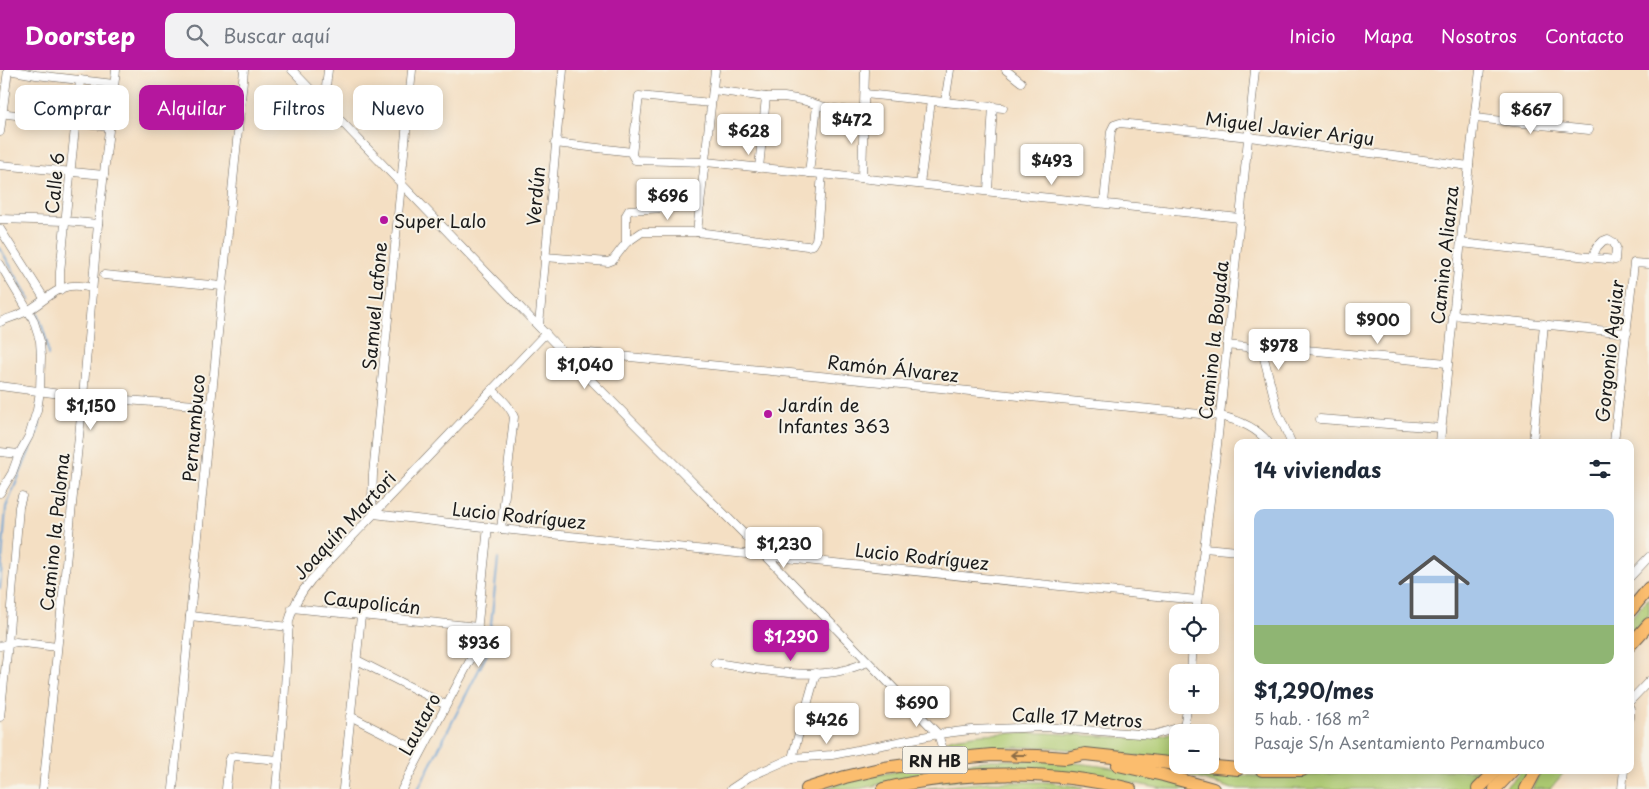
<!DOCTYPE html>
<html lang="es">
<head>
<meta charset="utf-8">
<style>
  :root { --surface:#fff; --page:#f2f2f3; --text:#1f2937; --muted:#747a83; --accent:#b5179e }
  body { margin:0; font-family:"Playpen Sans",sans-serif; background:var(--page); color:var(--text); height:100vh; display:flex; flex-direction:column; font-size:19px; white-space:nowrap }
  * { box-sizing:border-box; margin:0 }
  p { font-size:16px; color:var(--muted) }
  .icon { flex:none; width:28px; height:28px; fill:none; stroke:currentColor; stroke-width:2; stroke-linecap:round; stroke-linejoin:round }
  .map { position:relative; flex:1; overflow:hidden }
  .sheet { position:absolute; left:1234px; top:369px; width:400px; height:335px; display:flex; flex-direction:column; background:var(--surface); border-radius:10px; box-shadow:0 2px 12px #0003 }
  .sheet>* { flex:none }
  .top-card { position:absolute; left:15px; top:15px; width:475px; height:45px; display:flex; gap:10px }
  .controls { position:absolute; left:1169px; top:534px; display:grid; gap:10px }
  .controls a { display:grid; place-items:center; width:50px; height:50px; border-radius:10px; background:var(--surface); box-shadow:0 2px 12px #0003; font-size:25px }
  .price { position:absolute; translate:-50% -42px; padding:0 11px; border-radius:5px; background:#fff; color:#222; font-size:16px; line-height:32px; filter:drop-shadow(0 1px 2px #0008) }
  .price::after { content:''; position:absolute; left:50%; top:30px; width:15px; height:11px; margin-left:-8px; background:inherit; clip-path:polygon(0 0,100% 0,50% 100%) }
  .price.active { background:var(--accent); color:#fff }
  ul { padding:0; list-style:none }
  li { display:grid; align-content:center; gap:10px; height:265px; padding:0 20px }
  li span { display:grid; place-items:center; height:155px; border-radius:10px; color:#555 }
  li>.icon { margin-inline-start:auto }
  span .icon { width:90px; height:90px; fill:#fffc; stroke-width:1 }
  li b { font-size:21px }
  h2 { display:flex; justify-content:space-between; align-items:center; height:60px; padding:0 20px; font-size:21px }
  .chip { padding:0 18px; border-radius:10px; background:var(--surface); box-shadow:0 2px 12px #0003; font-size:18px; line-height:45px }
  .chip.active { background:var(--accent); color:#fff }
  header { display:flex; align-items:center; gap:30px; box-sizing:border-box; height:70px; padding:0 25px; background:var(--accent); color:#fff }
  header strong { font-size:24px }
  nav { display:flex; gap:28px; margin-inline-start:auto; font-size:18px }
  .search { width:350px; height:45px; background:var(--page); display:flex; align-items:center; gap:12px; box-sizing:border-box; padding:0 18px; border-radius:10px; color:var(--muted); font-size:19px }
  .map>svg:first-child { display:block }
  .green { fill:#adca71; stroke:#647346 }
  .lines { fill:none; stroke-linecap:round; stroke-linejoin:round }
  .stream { stroke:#639fd3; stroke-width:2 }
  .minor-casing { stroke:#686056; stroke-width:9 }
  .trunk-casing { stroke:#686056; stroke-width:14 }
  .minor { stroke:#fff; stroke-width:8 }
  .trunk { stroke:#fbbd6e; stroke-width:12 }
  .oneway { stroke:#8c6c45 }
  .poi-dot { fill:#b5179e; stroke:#f7f3e8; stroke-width:2 }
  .labels { text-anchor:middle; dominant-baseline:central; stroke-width:4; stroke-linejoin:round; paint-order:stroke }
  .shield { fill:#f7f3e8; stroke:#5e5c59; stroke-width:1 }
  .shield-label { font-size:16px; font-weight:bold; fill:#1c1c1c }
  .street-label { font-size:18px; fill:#1c1c1c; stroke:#f7f3e8 }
  .poi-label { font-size:18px; fill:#1c1c1c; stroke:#f7f3e8; text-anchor:start }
</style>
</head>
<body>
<header>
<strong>Doorstep</strong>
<div class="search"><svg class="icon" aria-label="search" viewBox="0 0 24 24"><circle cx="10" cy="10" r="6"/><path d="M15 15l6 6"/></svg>Buscar aquí</div>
<nav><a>Inicio</a><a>Mapa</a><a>Nosotros</a><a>Contacto</a></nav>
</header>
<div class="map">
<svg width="1649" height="719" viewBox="0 0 1649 719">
  <rect width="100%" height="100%" fill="#f7f3e8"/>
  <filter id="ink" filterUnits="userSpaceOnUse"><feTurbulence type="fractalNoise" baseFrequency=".02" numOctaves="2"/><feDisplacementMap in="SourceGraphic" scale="10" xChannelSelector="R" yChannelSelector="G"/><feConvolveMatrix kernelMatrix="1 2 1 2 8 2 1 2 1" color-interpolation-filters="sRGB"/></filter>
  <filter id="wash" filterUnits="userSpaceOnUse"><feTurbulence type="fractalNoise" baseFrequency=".0096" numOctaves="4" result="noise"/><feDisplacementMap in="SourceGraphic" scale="20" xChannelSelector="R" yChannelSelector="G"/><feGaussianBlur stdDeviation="1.12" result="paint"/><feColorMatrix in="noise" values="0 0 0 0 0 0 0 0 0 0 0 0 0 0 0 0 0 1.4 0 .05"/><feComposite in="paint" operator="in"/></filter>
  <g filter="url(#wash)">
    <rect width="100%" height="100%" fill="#f4dfc3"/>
    <g class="green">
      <path d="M 1649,528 L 1649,545 L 1630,565 L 1630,549 Z"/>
      <path d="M 1184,659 L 1189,662 L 1178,662 L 1177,691 L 1047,677 L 953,678 L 947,675 L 946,671 L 953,668 L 981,664 L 1013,663 L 1046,663 L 1149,669 Z"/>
      <path d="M 991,690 C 1022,690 1053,690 1084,694 C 1123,698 1161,710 1198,719 L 1163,719 L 1103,707 L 1082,704 L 881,714 L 858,719 L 823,719 L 852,710 L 903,700 Z"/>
      <path d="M 1352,700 L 1490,700 L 1471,719 L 1233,719 L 1177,702 C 1235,704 1293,712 1352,700 Z"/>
      <path d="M 1522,700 L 1531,700 L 1522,719 L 1504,719 Z"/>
      <path d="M 1541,700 L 1566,700 L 1550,719 L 1532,719 Z"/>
      <path d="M 988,712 L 1048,712 L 1083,717 L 1079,719 L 919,719 Z"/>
    </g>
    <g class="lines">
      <g class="stream">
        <path d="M 0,178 L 30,230"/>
        <path d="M 38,243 L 47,272 L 48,285"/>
        <path d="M 0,518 L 6,437 L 39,358 L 41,341"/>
        <path d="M 418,719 L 488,582 L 498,489"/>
      </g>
    </g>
  </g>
  <g filter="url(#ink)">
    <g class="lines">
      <g class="minor-casing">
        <g id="minor">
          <path d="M 8,0 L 36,5 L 114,14"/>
          <path d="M 292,0 L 563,282 L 765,485 L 938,664 L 946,689"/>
          <path d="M 412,0 L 373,404 L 372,430 L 374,444 L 501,459 L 1197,530"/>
          <path d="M 1006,0 L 1021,12"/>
          <path d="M 713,20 L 766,27 L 784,27 L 802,30 L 828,38 L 864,43"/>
          <path d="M 865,24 L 1003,38"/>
          <path d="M 945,32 L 950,0"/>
          <path d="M 324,33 L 328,0"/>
          <path d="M 711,33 L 639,26 L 632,85 L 635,90 L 706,92 L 1240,148"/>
          <path d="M 0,43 L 109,57"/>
          <path d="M 1475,48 L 1589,60"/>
          <path d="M 0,62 L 8,0"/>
          <path d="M 555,73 L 632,82"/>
          <path d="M 0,95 L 104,105"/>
          <path d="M 759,98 L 766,27"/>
          <path d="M 809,103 L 817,36"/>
          <path d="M 862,108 L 865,0"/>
          <path d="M 920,114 L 931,31"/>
          <path d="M 988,120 L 993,36"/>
          <path d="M 1104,133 L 1111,61 L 1114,55 L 1120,53 L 1249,67 L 1469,96"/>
          <path d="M 0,149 L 65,151 L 98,154"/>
          <path d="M 0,159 L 44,228"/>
          <path d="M 697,162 L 715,0"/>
          <path d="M 626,173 L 626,145 L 629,140 L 700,136"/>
          <path d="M 1461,173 L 1615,190 L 1616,177 L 1613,172 L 1608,169 L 1603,171 L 1597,177 L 1592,188"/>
          <path d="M 545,187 L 608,192 L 613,190 L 626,173 L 642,162 L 697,162 L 807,176 L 813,175 L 816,170 L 817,163 L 822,104"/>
          <path d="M 0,194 L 33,249 L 40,271 L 41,287 L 40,321 L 37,340 L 29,366 L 19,384 L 12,403 L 0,423"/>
          <path d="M 104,205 L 222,216"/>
          <path d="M 60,220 L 60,202 L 80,10"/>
          <path d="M 1453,245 L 1627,263"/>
          <path d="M 0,252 C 9,248 20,245 29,240 C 54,225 59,210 92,218"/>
          <path d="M 539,255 L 563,0"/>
          <path d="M 1227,275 C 1240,277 1258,275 1264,288 L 1278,343 L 1291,372"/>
          <path d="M 1306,280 L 1447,293"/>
          <path d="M 563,282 L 590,283 L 1220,346 C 1238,350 1256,357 1268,372"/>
          <path d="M 0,316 L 83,327 L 210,336"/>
          <path d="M 492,319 C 500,328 510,335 514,347 L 501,459"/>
          <path d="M 1320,349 L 1441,358"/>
          <path d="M 1440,372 L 1468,103 L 1480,0"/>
          <path d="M 1533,372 L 1544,254"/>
          <path d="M 1614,372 L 1634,193 L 1649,194"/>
          <path d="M 0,382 L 19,384"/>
          <path d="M 1204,478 L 1238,481"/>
          <path d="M 1630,507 L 1649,487"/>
          <path d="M 292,538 L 478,557"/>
          <path d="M 1196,542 L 1217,375 L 1255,0"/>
          <path d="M 190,546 L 289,557"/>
          <path d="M 0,576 L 16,572 L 57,577"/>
          <path d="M 357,590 L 446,635"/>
          <path d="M 715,593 C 754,598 795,608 835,602 C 847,600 857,596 868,592"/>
          <path d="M 1191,602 L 1193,575"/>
          <path d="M 1630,631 L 1649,611"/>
          <path d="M 1630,639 L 1630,648"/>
          <path d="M 350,646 L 421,682"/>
          <path d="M 0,647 L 8,574 L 19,437 L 22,426"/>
          <path d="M 792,688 L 816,603"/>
          <path d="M 43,719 L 83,327 L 98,154 L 116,0"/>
          <path d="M 173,719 L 244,0"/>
          <path d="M 226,719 L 229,691 L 231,687 L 235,686 L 279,690"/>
          <path d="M 276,719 L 284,634 L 289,551 C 293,535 301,522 311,510 L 546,263"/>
          <path d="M 343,719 L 361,546"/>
          <path d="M 402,719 L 475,581 L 488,457"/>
          <path d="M 731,719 L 749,707 L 792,688 L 832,685 L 938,664 L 971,660 L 1044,657 L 1153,665 L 1184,656 L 1188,635"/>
          <path d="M 1622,719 L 1624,700"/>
        </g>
      </g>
      <g class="trunk-casing">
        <g id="trunk">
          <path d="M 1630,541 L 1649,518"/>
          <path d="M 1630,575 L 1649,554"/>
          <path d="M 1118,695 L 1163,705 L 1213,719"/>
          <path d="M 1194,695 L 1238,699"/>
          <path d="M 1262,700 L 1302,700"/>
          <path d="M 807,719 L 845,707 L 884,698 L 959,688 L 992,685 L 1038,686 L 1066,688 L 1085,684 L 1178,694"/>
          <path d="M 883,719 C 960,700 1053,699 1130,719"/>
          <path d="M 1478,719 L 1497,700"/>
          <path d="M 1495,719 L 1513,700"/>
          <path d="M 1526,719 L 1536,700"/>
        </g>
      </g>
      <use href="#minor" class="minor"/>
      <use href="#trunk" class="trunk"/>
    </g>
    <defs><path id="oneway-shaft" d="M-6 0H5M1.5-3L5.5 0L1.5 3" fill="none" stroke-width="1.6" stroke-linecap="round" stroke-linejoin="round" transform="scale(1.25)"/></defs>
    <use class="oneway" href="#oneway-shaft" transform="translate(1018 685) rotate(-180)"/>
  </g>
  <g class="poi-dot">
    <circle cx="384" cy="150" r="5"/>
    <circle cx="768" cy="344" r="5"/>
  </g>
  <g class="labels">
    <rect class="shield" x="902.5" y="676.5" width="65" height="27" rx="4"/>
    <g class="shield-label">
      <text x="935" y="690">RN HB</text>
    </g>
    <g class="street-label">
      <text transform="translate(1290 58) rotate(7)">Miguel Javier Arigu</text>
      <text transform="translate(54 113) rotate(-84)">Calle 6</text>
      <text transform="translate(535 126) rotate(-85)">Verdún</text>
      <text transform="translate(1444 185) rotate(-84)">Camino Alianza</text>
      <text transform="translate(374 236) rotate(-85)">Samuel Lafone</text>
      <text transform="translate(1213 270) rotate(-84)">Camino la Boyada</text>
      <text transform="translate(1609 281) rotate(-84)">Gorgonio Aguiar</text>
      <text transform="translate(893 298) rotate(6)">Ramón Álvarez</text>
      <text transform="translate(193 358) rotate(-85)">Pernambuco</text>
      <text transform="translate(519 445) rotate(6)">Lucio Rodríguez</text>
      <text transform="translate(344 455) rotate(-47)">Joaquín Martori</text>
      <text transform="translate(54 462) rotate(-84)">Camino la Paloma</text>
      <text transform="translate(922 486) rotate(6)">Lucio Rodríguez</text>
      <text transform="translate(372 532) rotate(6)">Caupolicán</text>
      <text transform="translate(1077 647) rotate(3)">Calle 17 Metros</text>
      <text transform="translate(419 654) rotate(-62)">Lautaro</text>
    </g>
    <g class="poi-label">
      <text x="394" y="150">Super Lalo</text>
      <text x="778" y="334">Jardín de<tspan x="778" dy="21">Infantes 363</tspan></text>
    </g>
  </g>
</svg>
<div class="controls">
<a><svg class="icon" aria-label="locate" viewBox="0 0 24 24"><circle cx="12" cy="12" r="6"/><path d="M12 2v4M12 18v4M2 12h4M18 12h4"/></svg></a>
<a>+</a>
<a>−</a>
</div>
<b class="price" style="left:1531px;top:65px">$667</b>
<b class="price" style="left:852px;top:75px">$472</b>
<b class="price" style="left:749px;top:86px">$628</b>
<b class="price" style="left:1052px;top:116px">$493</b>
<b class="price" style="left:668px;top:151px">$696</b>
<b class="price" style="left:1378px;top:275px">$900</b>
<b class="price" style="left:1279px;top:301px">$978</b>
<b class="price" style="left:585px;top:320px">$1,040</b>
<b class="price" style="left:91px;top:361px">$1,150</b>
<b class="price" style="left:784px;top:499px">$1,230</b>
<b class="price active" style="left:791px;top:592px">$1,290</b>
<b class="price" style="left:479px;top:598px">$936</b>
<b class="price" style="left:917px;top:658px">$690</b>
<b class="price" style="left:827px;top:675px">$426</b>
<div class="top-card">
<a class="chip">Comprar</a>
<a class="chip active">Alquilar</a>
<a class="chip">Filtros</a>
<a class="chip">Nuevo</a>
</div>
<section class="sheet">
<h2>14 viviendas<svg class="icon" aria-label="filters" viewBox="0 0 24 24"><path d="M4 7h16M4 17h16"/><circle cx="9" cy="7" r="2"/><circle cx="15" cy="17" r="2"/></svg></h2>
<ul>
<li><span style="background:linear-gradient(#a9c7e8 75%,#8fb573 0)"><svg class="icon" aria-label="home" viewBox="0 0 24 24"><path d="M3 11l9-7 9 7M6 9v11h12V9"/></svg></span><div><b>$1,290/mes</b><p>5 hab. · 168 m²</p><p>Pasaje S/n Asentamiento Pernambuco</p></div></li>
</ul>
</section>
</div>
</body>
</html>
